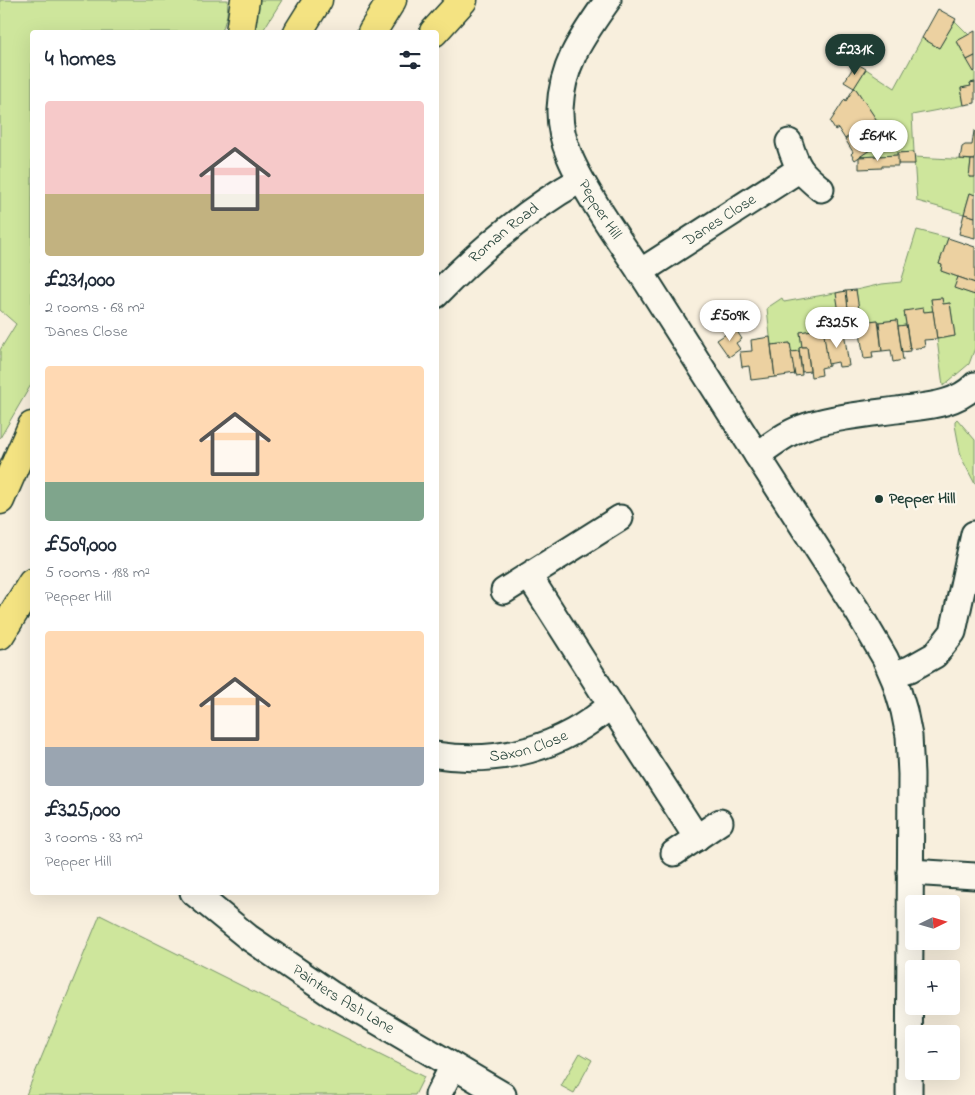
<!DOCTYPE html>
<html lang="en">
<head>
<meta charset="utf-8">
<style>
  :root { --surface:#fff; --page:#f2f2f3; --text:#1f2937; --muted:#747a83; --accent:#1f3d34 }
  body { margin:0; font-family:"Indie Flower",sans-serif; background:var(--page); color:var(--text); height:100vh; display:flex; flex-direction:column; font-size:19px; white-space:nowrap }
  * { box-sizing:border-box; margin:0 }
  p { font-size:16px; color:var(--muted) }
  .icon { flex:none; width:28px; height:28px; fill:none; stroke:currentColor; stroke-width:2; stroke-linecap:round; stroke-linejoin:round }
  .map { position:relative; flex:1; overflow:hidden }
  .drawer { position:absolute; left:30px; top:30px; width:409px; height:865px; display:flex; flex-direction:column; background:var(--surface); border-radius:5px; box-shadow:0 5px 20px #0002 }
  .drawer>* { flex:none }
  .needle { width:32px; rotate:85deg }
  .tools { position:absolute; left:905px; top:895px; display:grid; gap:10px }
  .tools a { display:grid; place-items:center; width:55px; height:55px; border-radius:5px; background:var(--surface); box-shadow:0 5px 20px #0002; font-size:25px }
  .price { position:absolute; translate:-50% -42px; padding:0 11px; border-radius:18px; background:#fff; color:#222; font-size:16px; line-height:32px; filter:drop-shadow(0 1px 2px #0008) }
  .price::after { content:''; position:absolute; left:50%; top:30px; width:15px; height:11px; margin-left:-8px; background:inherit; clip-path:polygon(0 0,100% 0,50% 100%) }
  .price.current { background:var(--accent); color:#fff }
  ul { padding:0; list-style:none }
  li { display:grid; align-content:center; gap:10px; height:265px; padding:0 15px }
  li span { display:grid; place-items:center; height:155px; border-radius:5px; color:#555 }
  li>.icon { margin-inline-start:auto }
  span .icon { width:90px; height:90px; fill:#fffc; stroke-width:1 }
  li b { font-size:21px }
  h2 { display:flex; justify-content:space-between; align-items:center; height:60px; padding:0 15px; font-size:21px }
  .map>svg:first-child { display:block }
  .green { fill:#cee69c; stroke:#769268 }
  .building { fill:#ecd1a1; stroke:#1f3d34 }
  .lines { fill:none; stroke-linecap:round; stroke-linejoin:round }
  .street-casing { stroke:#1f3d34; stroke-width:29 }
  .highway-casing { stroke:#1f3d34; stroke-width:31 }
  .street { stroke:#fbf7ec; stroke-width:25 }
  .highway { stroke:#f4e382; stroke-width:28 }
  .poi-dot { fill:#1f3d34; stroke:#fbf7ec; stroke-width:2 }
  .labels { text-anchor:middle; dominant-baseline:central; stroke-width:4.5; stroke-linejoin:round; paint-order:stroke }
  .street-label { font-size:16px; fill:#1f3d34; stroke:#fbf7ec }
  .poi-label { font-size:16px; font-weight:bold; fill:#1f3d34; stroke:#fbf7ec; text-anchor:start }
</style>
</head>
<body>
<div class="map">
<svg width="975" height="1095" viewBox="0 0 975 1095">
  <rect width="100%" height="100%" fill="#f8efdd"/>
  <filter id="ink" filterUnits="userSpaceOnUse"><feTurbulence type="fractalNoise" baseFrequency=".02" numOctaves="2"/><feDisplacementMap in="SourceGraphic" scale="10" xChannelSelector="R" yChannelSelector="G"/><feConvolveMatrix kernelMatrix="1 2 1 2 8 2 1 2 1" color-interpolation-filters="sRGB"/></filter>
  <g filter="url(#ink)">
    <g class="green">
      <path d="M 0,0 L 228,0 L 227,15 L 222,32 L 32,32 L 32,383 L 0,438 L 0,350 L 16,324 L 0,310 Z"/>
      <path d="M 252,0 L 282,0 L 262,32 L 246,32 Z"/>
      <path d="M 955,21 L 969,35 L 957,42 L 974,71 L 975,71 L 975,82 L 970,83 L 971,86 L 961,88 L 964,105 L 912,115 L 914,152 L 898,153 L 898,155 L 859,157 L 880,144 L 878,140 L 886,134 L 856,89 L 854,88 L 866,69 L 895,88 L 922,38 L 939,48 Z"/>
      <path d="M 914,157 L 971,160 L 969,177 L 975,177 L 975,195 L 970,193 L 964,214 L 917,201 Z"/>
      <path d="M 917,230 L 948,238 L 939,264 L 942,265 L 941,271 L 958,277 L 955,288 L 975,295 L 975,348 L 969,364 L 943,386 L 937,339 L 955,336 L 950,303 L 943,304 L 942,298 L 931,299 L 933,311 L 924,312 L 904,311 L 906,325 L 898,326 L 897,320 L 879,322 L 878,320 L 869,321 L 868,319 L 860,320 L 856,290 L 882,284 L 901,282 Z"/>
      <path d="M 846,291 L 851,330 L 824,334 L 812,330 L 800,332 L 802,347 L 799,348 L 799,351 L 791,352 L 790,343 L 771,345 L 767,308 L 782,298 L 784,302 Z"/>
      <path d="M 957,419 L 975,440 L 975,484 L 961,457 L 955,425 L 955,421 Z"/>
      <path d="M 100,915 L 424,1077 L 415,1095 L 26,1095 Z"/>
      <path d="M 580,1053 L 592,1060 L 574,1093 L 561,1086 Z"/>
    </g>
    <g class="building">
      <path d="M 938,9 L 956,19 L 939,48 L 922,38 Z"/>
      <path d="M 975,31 L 975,56 L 967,60 L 957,41 Z"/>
      <path d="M 975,56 L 975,71 L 974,72 L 967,60 Z"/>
      <path d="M 856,63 L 866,69 L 854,88 L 844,82 Z"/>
      <path d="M 975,82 L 975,103 L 964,105 L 961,88 L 971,86 L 970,83 Z"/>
      <path d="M 854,88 L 856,89 L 876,119 L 845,139 L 838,128 L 835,130 L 830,122 L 845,99 L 846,101 Z"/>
      <path d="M 876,119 L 886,134 L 878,140 L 880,143 L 855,160 L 851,154 L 853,152 L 845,139 Z"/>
      <path d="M 974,131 L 975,131 L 975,160 L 960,159 L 962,147 L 965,145 L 972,145 Z"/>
      <path d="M 914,152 L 915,164 L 898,164 L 897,153 Z"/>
      <path d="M 898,155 L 898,166 L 882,166 L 882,168 L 859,169 L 859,157 Z"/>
      <path d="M 971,160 L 975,160 L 975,177 L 969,177 Z"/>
      <path d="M 970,193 L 975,195 L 975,217 L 964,214 Z"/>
      <path d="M 964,214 L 975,217 L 975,238 L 959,234 Z"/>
      <path d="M 948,238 L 975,247 L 975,283 L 941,271 L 942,265 L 939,264 Z"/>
      <path d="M 958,277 L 975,283 L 975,295 L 954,288 Z"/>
      <path d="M 856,290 L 860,316 L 849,318 L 846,291 Z"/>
      <path d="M 846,291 L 849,318 L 840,319 L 836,293 Z"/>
      <path d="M 942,298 L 943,304 L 950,303 L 955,336 L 937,339 L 931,299 Z"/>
      <path d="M 923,308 L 924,312 L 933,311 L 937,339 L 924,340 L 925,347 L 910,349 L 904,311 Z"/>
      <path d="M 868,319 L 869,321 L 878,320 L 882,351 L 872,352 L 873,358 L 864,359 L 858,320 Z"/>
      <path d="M 897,320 L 903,360 L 893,362 L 891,350 L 882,351 L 879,322 Z"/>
      <path d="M 823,325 L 829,366 L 821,368 L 822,375 L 811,377 L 807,347 L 802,347 L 800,332 L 812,330 L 812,327 Z"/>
      <path d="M 906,325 L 910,351 L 902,352 L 898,326 Z"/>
      <path d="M 735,328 L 742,339 L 736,343 L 740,349 L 729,357 L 717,340 Z"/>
      <path d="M 844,331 L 849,366 L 839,367 L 838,362 L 828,364 L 824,334 Z"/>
      <path d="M 770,337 L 775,377 L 751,380 L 749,366 L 742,367 L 740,352 L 752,351 L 751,340 Z"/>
      <path d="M 790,343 L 795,374 L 775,377 L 771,345 Z"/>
      <path d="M 802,347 L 807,347 L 810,371 L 802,372 L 799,348 Z"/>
      <path d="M 799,351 L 802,375 L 795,376 L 791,352 Z"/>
    </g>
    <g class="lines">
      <g class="street-casing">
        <g id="street">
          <path id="s1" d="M 608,0 C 583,36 562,63 560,109 C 559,143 576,172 593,200 C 610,228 629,255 647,282 C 684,340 720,397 757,455 C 773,444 789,431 807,426 C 835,417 867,414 897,410 C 923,406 955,406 975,385"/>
          <path d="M 789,142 C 797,168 800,172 821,189"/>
          <path id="s2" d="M 640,272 L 800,169"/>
          <path id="s3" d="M 436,295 C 479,251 526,210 580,180"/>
          <path d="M 757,455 L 858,612 L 885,658 L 895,681 L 904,711 L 909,736 L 911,774 L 909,1095"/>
          <path d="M 529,576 L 611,705 L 697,838"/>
          <path d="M 504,591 L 620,518"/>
          <path d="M 893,674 L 910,669 L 935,655 L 953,632 L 974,534"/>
          <path id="s4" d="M 436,755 C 500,765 562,748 611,705"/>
          <path d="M 674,853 L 720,822"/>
          <path d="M 910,872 L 975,876"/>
          <path id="s5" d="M 193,892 L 248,937 L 331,994 L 503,1095"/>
          <path d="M 438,1095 L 453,1066"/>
        </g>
      </g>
      <g class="highway-casing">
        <g id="highway">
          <path d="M 240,32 L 245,0"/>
          <path d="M 298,32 L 318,0"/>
          <path d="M 372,32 L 392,0"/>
          <path d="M 434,32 L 463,0"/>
          <path d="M 0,500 L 32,426"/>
          <path d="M 0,635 L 32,583"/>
        </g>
      </g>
      <use href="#street" class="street"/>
      <use href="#highway" class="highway"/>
    </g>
  </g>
  <circle class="poi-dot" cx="879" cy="499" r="5"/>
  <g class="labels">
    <g class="street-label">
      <text stroke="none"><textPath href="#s1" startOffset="231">Pepper Hill</textPath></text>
      <text stroke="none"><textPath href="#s2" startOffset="95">Danes Close</textPath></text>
      <text stroke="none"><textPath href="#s3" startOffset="92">Roman Road</textPath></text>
      <text stroke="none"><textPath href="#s4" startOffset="94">Saxon Close</textPath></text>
      <text stroke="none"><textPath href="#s5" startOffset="185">Painters Ash Lane</textPath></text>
    </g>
    <g class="poi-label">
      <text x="889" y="499">Pepper Hill</text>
    </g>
  </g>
</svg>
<div class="tools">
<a><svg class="needle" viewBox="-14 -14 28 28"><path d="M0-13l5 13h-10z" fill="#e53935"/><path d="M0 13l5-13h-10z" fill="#747a83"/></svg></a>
<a>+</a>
<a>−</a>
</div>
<b class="price current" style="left:855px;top:76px">£231K</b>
<b class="price" style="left:878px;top:162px">£614K</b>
<b class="price" style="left:730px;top:342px">£509K</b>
<b class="price" style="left:837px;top:349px">£325K</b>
<section class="drawer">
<h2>4 homes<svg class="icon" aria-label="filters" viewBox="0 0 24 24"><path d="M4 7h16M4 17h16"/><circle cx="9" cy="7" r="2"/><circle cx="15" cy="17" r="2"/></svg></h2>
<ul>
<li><span style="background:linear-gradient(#f6c9c9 60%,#c2b280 0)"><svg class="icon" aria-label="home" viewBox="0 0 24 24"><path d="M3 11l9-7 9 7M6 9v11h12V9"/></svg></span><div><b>£231,000</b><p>2 rooms · 68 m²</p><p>Danes Close</p></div></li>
<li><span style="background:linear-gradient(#ffd9b3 75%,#7fa58c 0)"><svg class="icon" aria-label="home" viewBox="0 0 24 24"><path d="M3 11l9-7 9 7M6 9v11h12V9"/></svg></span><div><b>£509,000</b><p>5 rooms · 188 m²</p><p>Pepper Hill</p></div></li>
<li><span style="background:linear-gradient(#ffd9b3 75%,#9aa5b1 0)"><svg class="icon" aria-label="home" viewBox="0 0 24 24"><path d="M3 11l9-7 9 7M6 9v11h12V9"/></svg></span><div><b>£325,000</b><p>3 rooms · 83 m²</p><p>Pepper Hill</p></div></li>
</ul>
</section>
</div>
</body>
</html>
